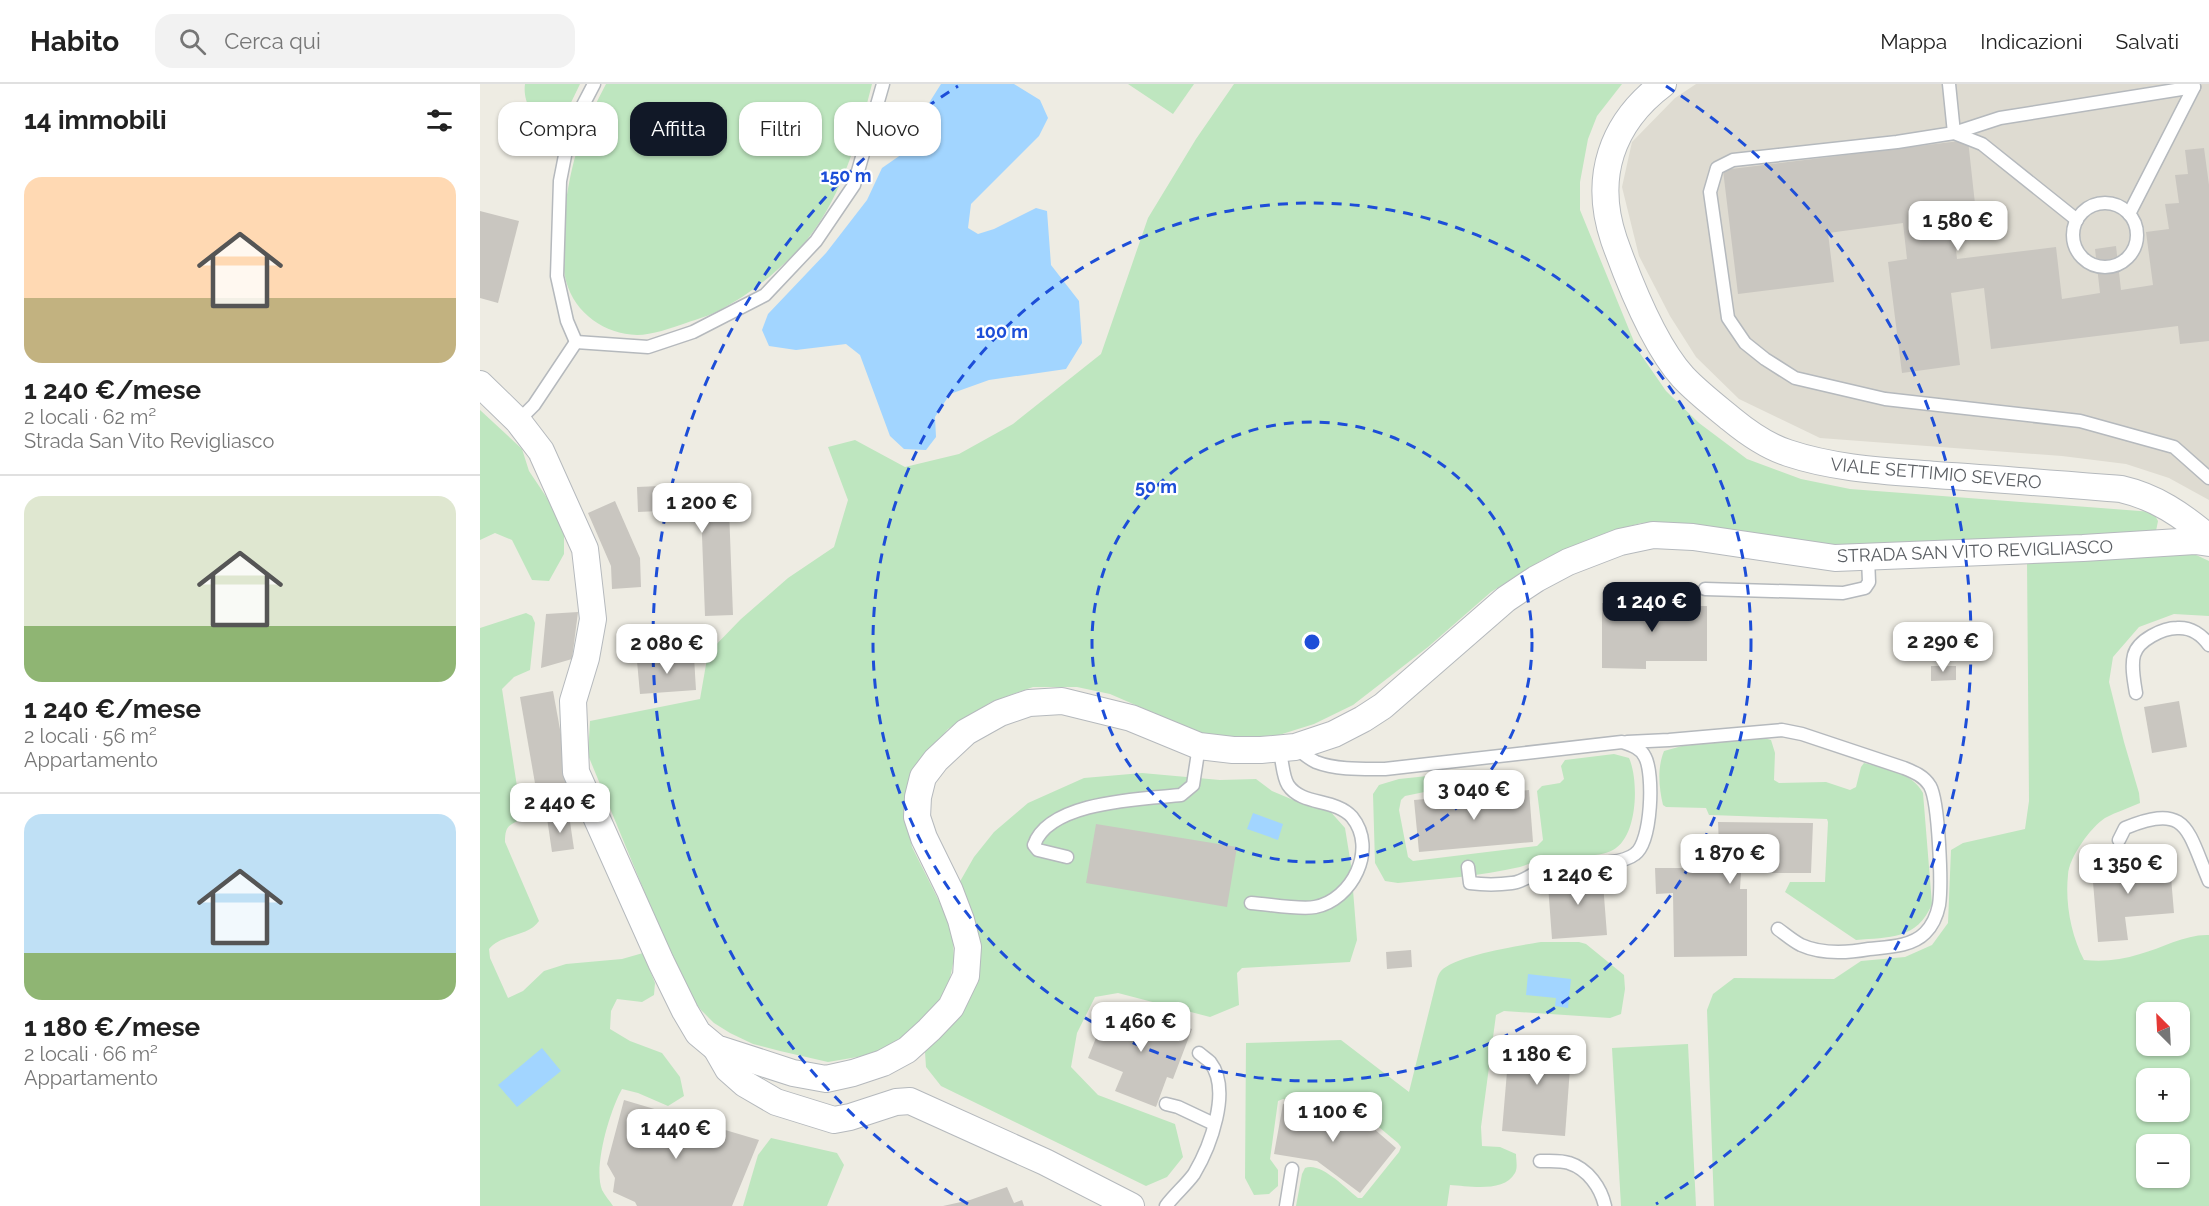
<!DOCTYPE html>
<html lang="it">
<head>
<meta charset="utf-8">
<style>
  :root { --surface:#fff; --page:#f2f2f2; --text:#222; --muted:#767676; --line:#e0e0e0; --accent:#111827 }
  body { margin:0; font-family:Raleway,sans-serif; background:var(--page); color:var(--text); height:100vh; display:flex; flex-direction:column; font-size:22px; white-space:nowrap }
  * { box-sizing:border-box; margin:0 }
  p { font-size:20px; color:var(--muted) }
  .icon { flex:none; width:33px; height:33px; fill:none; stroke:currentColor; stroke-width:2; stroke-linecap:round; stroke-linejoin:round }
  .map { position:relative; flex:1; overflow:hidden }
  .drawer { display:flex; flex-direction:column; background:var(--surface); width:480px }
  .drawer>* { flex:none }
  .guide { position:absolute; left:18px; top:18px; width:570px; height:54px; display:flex; gap:12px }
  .needle { width:39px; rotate:336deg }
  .controls { position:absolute; left:1656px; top:918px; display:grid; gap:12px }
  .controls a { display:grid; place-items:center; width:54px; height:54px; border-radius:12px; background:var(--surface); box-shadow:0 2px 4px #0004; font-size:30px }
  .price { position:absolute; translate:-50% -51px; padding:0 14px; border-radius:12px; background:#fff; color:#222; font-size:20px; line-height:39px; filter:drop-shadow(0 2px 3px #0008) }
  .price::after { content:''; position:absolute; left:50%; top:36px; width:18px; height:14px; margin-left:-9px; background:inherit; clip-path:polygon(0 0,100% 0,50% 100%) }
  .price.current { background:var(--accent); color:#fff }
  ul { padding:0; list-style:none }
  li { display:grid; align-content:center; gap:12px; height:318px; padding:0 24px }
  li+li { border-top:2px solid var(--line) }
  li span { display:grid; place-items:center; height:186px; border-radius:18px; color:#555 }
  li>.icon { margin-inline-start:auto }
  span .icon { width:108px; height:108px; fill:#fffc; stroke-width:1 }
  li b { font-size:26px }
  h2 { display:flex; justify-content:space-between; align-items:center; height:72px; padding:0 24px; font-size:26px }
  .tag { padding:0 21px; border-radius:18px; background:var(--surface); box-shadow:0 2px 4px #0004; font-size:21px; line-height:54px }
  .tag.current { background:var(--accent); color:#fff }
  header { display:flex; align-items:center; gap:36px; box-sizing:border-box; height:84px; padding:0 30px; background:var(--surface); border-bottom:2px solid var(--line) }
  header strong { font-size:28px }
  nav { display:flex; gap:33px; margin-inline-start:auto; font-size:21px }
  .search { width:420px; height:54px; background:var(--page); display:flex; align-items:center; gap:15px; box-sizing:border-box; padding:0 21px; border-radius:18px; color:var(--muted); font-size:22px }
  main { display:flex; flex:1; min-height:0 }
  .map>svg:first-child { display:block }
  .education { fill:#dedbd1 }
  .green { fill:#bee6bf; fill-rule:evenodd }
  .water { fill:#a2d5ff }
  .building { fill:#c9c6c0 }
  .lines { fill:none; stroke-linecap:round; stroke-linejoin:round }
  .service-casing { stroke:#b5b9bd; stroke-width:15 }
  .minor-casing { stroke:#b5b9bd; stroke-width:28 }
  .service { stroke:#fff; stroke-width:12 }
  .minor { stroke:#fff; stroke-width:26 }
  .ring { fill:none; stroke:#1d4ed8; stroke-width:3; stroke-dasharray:10 8 }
  .labels { text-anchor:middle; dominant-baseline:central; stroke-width:4.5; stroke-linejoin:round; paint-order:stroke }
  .street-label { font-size:18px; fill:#5b5f64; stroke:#fff }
  .centre { fill:#1d4ed8; stroke:#fff; stroke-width:3 }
  .ring-label { font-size:18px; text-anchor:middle; font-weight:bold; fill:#1d4ed8; stroke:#fff; stroke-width:4.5; stroke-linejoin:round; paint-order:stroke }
</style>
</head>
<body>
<header>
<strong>Habito</strong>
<div class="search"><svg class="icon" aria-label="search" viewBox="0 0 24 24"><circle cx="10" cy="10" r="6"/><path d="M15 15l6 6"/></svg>Cerca qui</div>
<nav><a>Mappa</a><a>Indicazioni</a><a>Salvati</a></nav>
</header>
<main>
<section class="drawer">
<h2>14 immobili<svg class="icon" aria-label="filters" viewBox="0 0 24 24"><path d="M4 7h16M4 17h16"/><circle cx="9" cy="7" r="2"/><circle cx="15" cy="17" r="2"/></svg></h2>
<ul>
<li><span style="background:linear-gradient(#ffd9b3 65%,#c2b280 0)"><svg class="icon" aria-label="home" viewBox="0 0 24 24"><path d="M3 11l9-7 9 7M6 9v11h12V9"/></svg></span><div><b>1 240 €/mese</b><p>2 locali · 62 m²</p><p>Strada San Vito Revigliasco</p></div></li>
<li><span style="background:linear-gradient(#dfe7d0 70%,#8fb573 0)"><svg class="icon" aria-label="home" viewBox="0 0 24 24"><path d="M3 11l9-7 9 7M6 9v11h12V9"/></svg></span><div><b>1 240 €/mese</b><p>2 locali · 56 m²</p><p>Appartamento</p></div></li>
<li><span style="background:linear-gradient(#bfe0f5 75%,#8fb573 0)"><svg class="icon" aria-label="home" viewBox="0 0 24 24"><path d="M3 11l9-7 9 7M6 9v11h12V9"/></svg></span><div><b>1 180 €/mese</b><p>2 locali · 66 m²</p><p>Appartamento</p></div></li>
</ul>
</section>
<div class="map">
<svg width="1729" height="1122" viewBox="0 0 1729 1122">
  <rect width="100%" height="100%" fill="#eeece3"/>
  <path class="education" d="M 1216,0 L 1729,0 L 1729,416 L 1689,394 L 1646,380 L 1582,372 L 1340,354 L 1259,315 L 1216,273 L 1190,232 L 1159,172 L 1142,103 L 1152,58 L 1195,14 Z"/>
  <g class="green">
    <path d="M 45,0 L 100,0 L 84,33 C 78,34 70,36 64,35 C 49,32 43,13 45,0 Z"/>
    <path d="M 126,0 L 392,0 C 378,56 359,122 319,165 C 296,189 269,211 240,226 C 229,232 217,235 206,239 C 191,244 172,251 157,251 C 125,250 95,230 86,197 C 77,162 87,97 98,63 C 106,41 115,20 126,0 Z"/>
    <path d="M 648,0 L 714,0 L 693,30 Z"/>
    <path d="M 754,0 L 1142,0 L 1117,32 L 1108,55 L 1100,98 L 1100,126 L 1157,265 L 1186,307 L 1219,339 L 1267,375 L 1321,395 L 1370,405 L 1673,428 L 1678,437 L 1676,447 L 1565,456 L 1380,462 L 1347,461 L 1178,438 L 1161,439 L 1128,448 L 1062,476 L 1011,508 L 948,563 L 873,621 L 834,640 L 799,651 L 750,654 L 720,649 L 630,610 L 597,603 L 553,603 L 511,618 L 468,645 L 441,677 L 428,744 L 432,763 L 468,835 L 473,854 L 474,875 L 469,899 L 458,922 L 419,957 L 389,971 L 348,978 L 300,967 L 273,960 L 250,949 L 234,939 L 221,926 L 205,906 L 108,671 L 110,637 L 220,615 L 228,569 L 261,535 L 308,494 L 354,463 L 368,416 L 348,363 L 375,356 L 425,383 L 479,370 L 533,340 L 621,270 L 668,134 L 716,55 Z"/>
    <path d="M 0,326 L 42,365 L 49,387 L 71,420 L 84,449 L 84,470 L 69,497 L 52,496 L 32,456 L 15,449 L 0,456 Z"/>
    <path d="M 1692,469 L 1714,470 L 1729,477 L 1729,532 L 1694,530 L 1659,543 L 1633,573 L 1629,598 L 1644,658 L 1659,709 L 1660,719 C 1649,724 1636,728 1625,734 C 1611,743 1589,773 1588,791 C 1585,819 1591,851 1604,876 C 1624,878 1641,876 1660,870 C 1682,864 1706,850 1729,851 L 1729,1122 L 1234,1122 L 1227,926 L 1233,910 L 1254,894 L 1354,895 L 1381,877 L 1425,873 L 1452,861 L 1468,839 L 1471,766 L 1483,759 L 1545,745 L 1549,717 L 1547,478 ZM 1666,928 L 1700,928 L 1700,962 L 1666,962 ZM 1666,994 L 1700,994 L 1700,1028 L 1666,1028 ZM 1666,1060 L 1700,1060 L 1700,1094 L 1666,1094 Z"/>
    <path d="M 46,529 L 52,532 L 55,539 L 50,586 L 34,593 L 22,605 L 42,735 C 28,741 25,743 25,758 L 59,837 C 48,853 21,850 9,865 L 10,874 L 28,914 L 43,907 L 64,887 L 86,880 L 142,875 L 163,869 L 175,899 L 174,911 L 162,918 L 137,915 L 131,927 L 130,945 L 150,957 L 182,969 L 200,993 L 204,1012 L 188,1022 L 158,1009 L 142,1005 C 130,1026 113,1083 122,1106 C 125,1112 130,1117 133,1122 L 0,1122 L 0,544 Z"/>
    <path d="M 1284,654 L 1291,656 L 1295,669 L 1294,696 L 1299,699 L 1346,698 L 1370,706 L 1376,703 L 1381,683 L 1384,679 C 1405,684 1433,689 1443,709 L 1452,820 C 1437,856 1409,853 1376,856 L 1305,808 L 1310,798 L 1345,798 L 1348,738 L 1347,735 L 1231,731 L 1229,731 L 1226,724 L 1186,723 L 1183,721 C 1179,704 1177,684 1184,667 L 1202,662 Z"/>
    <path d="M 1134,670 L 1149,674 C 1159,696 1158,753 1133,766 C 1115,776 1085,768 1066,773 C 1057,775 1049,781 1040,783 C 1001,792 959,795 918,799 L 905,797 L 895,779 L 893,710 L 899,701 L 919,695 L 957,691 L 960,696 L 959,705 L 925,712 L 921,716 L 919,726 L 928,773 L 933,777 L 1057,762 L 1063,756 L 1057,707 L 1062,702 L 1080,699 L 1084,695 L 1081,682 L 1085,676 Z"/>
    <path d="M 662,689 L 740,696 L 776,695 L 792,707 L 818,718 L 849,726 L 865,744 L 871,781 L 877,856 L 870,878 L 762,884 L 757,889 L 759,921 L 730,933 L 638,909 L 615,913 L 597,949 L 591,983 L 618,1011 L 695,1040 L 703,1073 L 687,1093 L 666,1102 L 461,1002 L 446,983 L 445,968 L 479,931 L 478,801 L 494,773 L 514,748 L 548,719 L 604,694 Z"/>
    <path d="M 1061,858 L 1099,858 L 1106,860 L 1144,891 L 1145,905 L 1141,930 L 1130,934 L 1024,927 L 1016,931 L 1001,1043 L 1002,1062 L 1020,1063 L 1036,1070 C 1036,1076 1038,1084 1035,1089 C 1024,1109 989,1102 970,1101 L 967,1122 L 816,1122 L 822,1090 L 825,1084 C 841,1078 865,1104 878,1114 L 882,1114 L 919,1068 L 921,1063 L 918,1059 L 876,1024 L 803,1015 L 798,1017 L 790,1075 L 798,1086 L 798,1102 L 789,1110 L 774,1111 L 765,1094 L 766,959 L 861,956 L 929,1008 L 957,895 C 958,892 959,889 961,887 C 973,872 1041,861 1061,858 Z"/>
    <path d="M 1208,960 L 1216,1122 L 1141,1122 L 1132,964 Z"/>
    <path d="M 291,1054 L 357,1069 L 364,1081 L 347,1122 L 263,1122 L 278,1071 Z"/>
  </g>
  <g class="water">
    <path d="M 461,0 L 534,0 L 560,16 L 568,34 L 559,52 L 491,120 L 488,144 L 498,150 L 514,145 L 556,124 L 567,127 L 571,181 L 599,217 L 602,259 L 586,285 L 509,296 L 470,310 L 455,333 L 456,353 L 446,366 L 424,365 L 410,352 L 380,271 L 366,260 L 316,266 L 289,262 L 282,246 L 288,230 L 346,169 L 387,116 L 402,84 L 425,68 L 442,53 L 449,19 Z"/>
    <path d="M 773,729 L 803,740 L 798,756 L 767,745 Z"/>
    <path d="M 1048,890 L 1091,895 L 1088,924 L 1075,922 L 1076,914 L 1046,911 Z"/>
    <path d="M 62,964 L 81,987 L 37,1023 L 18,1001 Z"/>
  </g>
  <g class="building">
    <path d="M 1488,56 L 1495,120 L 1471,123 L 1477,175 L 1576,163 L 1582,215 L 1620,209 L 1615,165 L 1636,162 L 1641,206 L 1673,201 L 1666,148 L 1689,145 L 1685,120 L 1699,119 L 1695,91 L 1708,90 L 1705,66 L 1724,64 L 1729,101 L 1729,257 L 1700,260 L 1698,242 L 1511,265 L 1504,204 L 1471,209 L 1480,281 L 1422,289 L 1408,178 L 1427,175 L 1423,139 L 1348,149 L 1354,198 L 1258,210 L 1243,86 Z"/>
    <path d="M 0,127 L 39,137 L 18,219 L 0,214 Z"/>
    <path d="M 248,399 L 253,531 L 225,532 L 221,425 L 158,428 L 157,403 Z"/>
    <path d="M 135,417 L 160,474 L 161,503 L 132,505 L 131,482 L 108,429 Z"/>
    <path d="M 1153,513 L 1193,513 L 1192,522 L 1227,522 L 1227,577 L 1166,577 L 1166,585 L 1122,584 L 1122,519 L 1153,519 Z"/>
    <path d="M 98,528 L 92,575 L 61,584 L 66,530 Z"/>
    <path d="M 214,573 L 216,606 L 160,610 L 157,577 Z"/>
    <path d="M 1451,582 L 1476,582 L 1476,596 L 1451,597 Z"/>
    <path d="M 73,607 L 94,722 L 60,728 L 40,613 Z"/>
    <path d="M 1699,617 L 1707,663 L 1672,669 L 1664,623 Z"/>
    <path d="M 1049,706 L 1053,758 L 939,768 L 934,716 Z"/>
    <path d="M 89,731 L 94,765 L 72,768 L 67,734 Z"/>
    <path d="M 1238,738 L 1333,739 L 1331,789 L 1261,789 L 1260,805 L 1267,805 L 1267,872 L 1194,873 L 1193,809 L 1176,810 L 1175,784 L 1240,784 Z"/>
    <path d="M 616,740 L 757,763 L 747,823 L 606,799 Z"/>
    <path d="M 1645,771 L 1646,785 L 1690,781 L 1694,829 L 1645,833 L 1648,856 L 1618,858 L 1611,774 Z"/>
    <path d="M 1122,786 L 1127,851 L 1072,855 L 1068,801 L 1083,800 L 1083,789 Z"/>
    <path d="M 931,866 L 932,883 L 907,885 L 906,868 Z"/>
    <path d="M 627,926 L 662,940 L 666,927 L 712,945 L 693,995 L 687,993 L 676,1023 L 635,1007 L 643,988 L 608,974 Z"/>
    <path d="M 1030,952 L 1092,957 L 1085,1052 L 1022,1047 Z"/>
    <path d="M 144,1016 L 279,1056 L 252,1122 L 157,1122 L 155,1118 L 133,1108 L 135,1094 L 127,1080 Z"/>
    <path d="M 803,1020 L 877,1030 L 916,1064 L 880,1109 L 837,1077 L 794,1070 Z"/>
    <path d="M 527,1103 L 534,1119 L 542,1116 L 544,1122 L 463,1122 L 490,1116 Z"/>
  </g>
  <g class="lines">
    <g class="service-casing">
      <g id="service">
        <path d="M 1469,0 L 1474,49 L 1520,34 L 1714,3"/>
        <circle cx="1625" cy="151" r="32"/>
        <path d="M 1649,130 L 1714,3"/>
        <path d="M 1597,136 L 1502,60 L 1474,49 L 1417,58 L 1253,76 L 1237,84 L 1230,108 L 1248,234 L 1265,259 L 1285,275 L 1315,294 L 1405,315 L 1600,337 L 1694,363 L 1729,394"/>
        <path d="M 96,258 L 168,263 L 213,248 L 285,211 L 336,157 L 374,101 L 403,0"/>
        <path d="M 96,258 L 87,237 L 77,192 L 80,97 L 90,46 L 114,0"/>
        <path d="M 38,337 L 54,321 L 96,258"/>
        <path d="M 1225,505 L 1363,509 L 1385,504 L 1389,498 L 1388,474"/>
        <path d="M 1656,609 C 1654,597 1651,582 1654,571 C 1658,556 1683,544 1697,544 C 1711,543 1722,551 1729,561"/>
        <path d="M 1147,658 L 1189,656 L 1302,646 L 1322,650 L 1424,684 C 1434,688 1444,692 1450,702 C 1459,718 1462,801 1459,821 C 1457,831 1452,842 1445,849 C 1431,863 1407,863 1389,865 C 1367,869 1341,870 1321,861 C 1313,857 1305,850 1298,845"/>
        <path d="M 815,664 C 822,668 829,675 836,678 C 856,686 883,685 905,685 L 1142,658 C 1151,661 1161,664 1165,673 C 1174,689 1172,758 1155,770 C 1139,783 1091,779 1069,783 C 1056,786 1045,798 1032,799 C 1017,801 1005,801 990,799 L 988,783"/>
        <path d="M 1639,756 L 1645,744 C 1708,718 1707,746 1729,797"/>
        <path d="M 587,773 L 558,766 L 554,761 C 569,717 662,715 701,711 L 713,701 L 719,662"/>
        <path d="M 771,819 C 788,820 820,826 835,823 C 872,816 898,765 872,733 C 855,714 822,722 808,701 C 802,691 803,677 799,666"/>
        <path d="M 686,1020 L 698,1023 L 734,1040"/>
        <path d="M 1060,1077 C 1069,1077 1081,1076 1089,1079 C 1108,1085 1121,1104 1125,1122"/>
        <path d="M 686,1122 C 694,1111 706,1101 714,1090 C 730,1063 752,1006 730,978 C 727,975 722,972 719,969"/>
        <path d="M 806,1122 L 812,1085"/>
      </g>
    </g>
    <g class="minor-casing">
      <g id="minor">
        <path d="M 1183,0 C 1131,39 1113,94 1134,156 C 1149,198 1173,260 1203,293 C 1217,308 1234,321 1251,335 C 1268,349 1286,362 1308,369 C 1356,385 1406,387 1456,391 C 1518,395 1579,400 1641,405 C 1676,413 1702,431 1729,454"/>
        <path d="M 0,300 L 38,337 L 61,367 L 105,465 L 113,535 L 106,574 L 93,617 L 96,688 L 181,878 L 205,927 L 218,949 L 236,964 L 313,989 L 346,995 L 373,989 L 403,979 L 427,966 L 449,946 L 471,923 L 486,892 L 488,863 L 481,836 L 470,807 L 444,754 L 437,733 L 438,713 L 443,693 L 456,676 L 486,648 L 520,629 L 549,619 L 582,617 L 651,634 L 719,662 L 753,666 L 781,666 L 815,663 L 854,650 L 883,635 L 903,622 L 1026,515 L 1056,495 L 1088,478 L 1140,458 L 1173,451 L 1213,453 L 1355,474 L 1603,464 L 1715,457 L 1729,459"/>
        <path d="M 236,964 L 248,985 L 265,1000 L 296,1018 L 354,1036 L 370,1033 L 416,1018 L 430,1017 L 565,1078 L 651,1122"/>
      </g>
    </g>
    <use href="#service" class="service"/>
    <use href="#minor" class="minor"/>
  </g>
  <g class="ring">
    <circle cx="832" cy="558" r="220"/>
    <circle cx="832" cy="558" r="439"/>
    <path d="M488 1120A659 659 0 0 1 478 2M1186 2A659 659 0 0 1 1176 1120"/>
  </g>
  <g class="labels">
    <g class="street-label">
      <text transform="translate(1456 389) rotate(5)">VIALE SETTIMIO SEVERO</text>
      <text transform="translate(1495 467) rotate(-2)">STRADA SAN VITO REVIGLIASCO</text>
    </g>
  </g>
  <circle cx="832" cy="558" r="9" class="centre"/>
  <g class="ring-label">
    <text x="366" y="98">150 m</text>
    <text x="522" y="254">100 m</text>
    <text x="676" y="409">50 m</text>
  </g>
</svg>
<div class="controls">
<a><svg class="needle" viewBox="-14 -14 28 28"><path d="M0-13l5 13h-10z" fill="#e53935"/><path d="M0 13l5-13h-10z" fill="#767676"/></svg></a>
<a>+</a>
<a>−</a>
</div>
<b class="price" style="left:1478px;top:168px">1 580 €</b>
<b class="price" style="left:222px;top:450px">1 200 €</b>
<b class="price current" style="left:1172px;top:549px">1 240 €</b>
<b class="price" style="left:1463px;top:589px">2 290 €</b>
<b class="price" style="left:187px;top:591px">2 080 €</b>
<b class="price" style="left:994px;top:737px">3 040 €</b>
<b class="price" style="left:80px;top:750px">2 440 €</b>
<b class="price" style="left:1250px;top:801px">1 870 €</b>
<b class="price" style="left:1648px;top:811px">1 350 €</b>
<b class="price" style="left:1098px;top:822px">1 240 €</b>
<b class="price" style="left:661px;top:969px">1 460 €</b>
<b class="price" style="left:1057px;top:1002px">1 180 €</b>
<b class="price" style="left:853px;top:1059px">1 100 €</b>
<b class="price" style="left:196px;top:1076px">1 440 €</b>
<div class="guide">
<a class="tag">Compra</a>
<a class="tag current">Affitta</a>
<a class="tag">Filtri</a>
<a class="tag">Nuovo</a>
</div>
</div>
</main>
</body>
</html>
